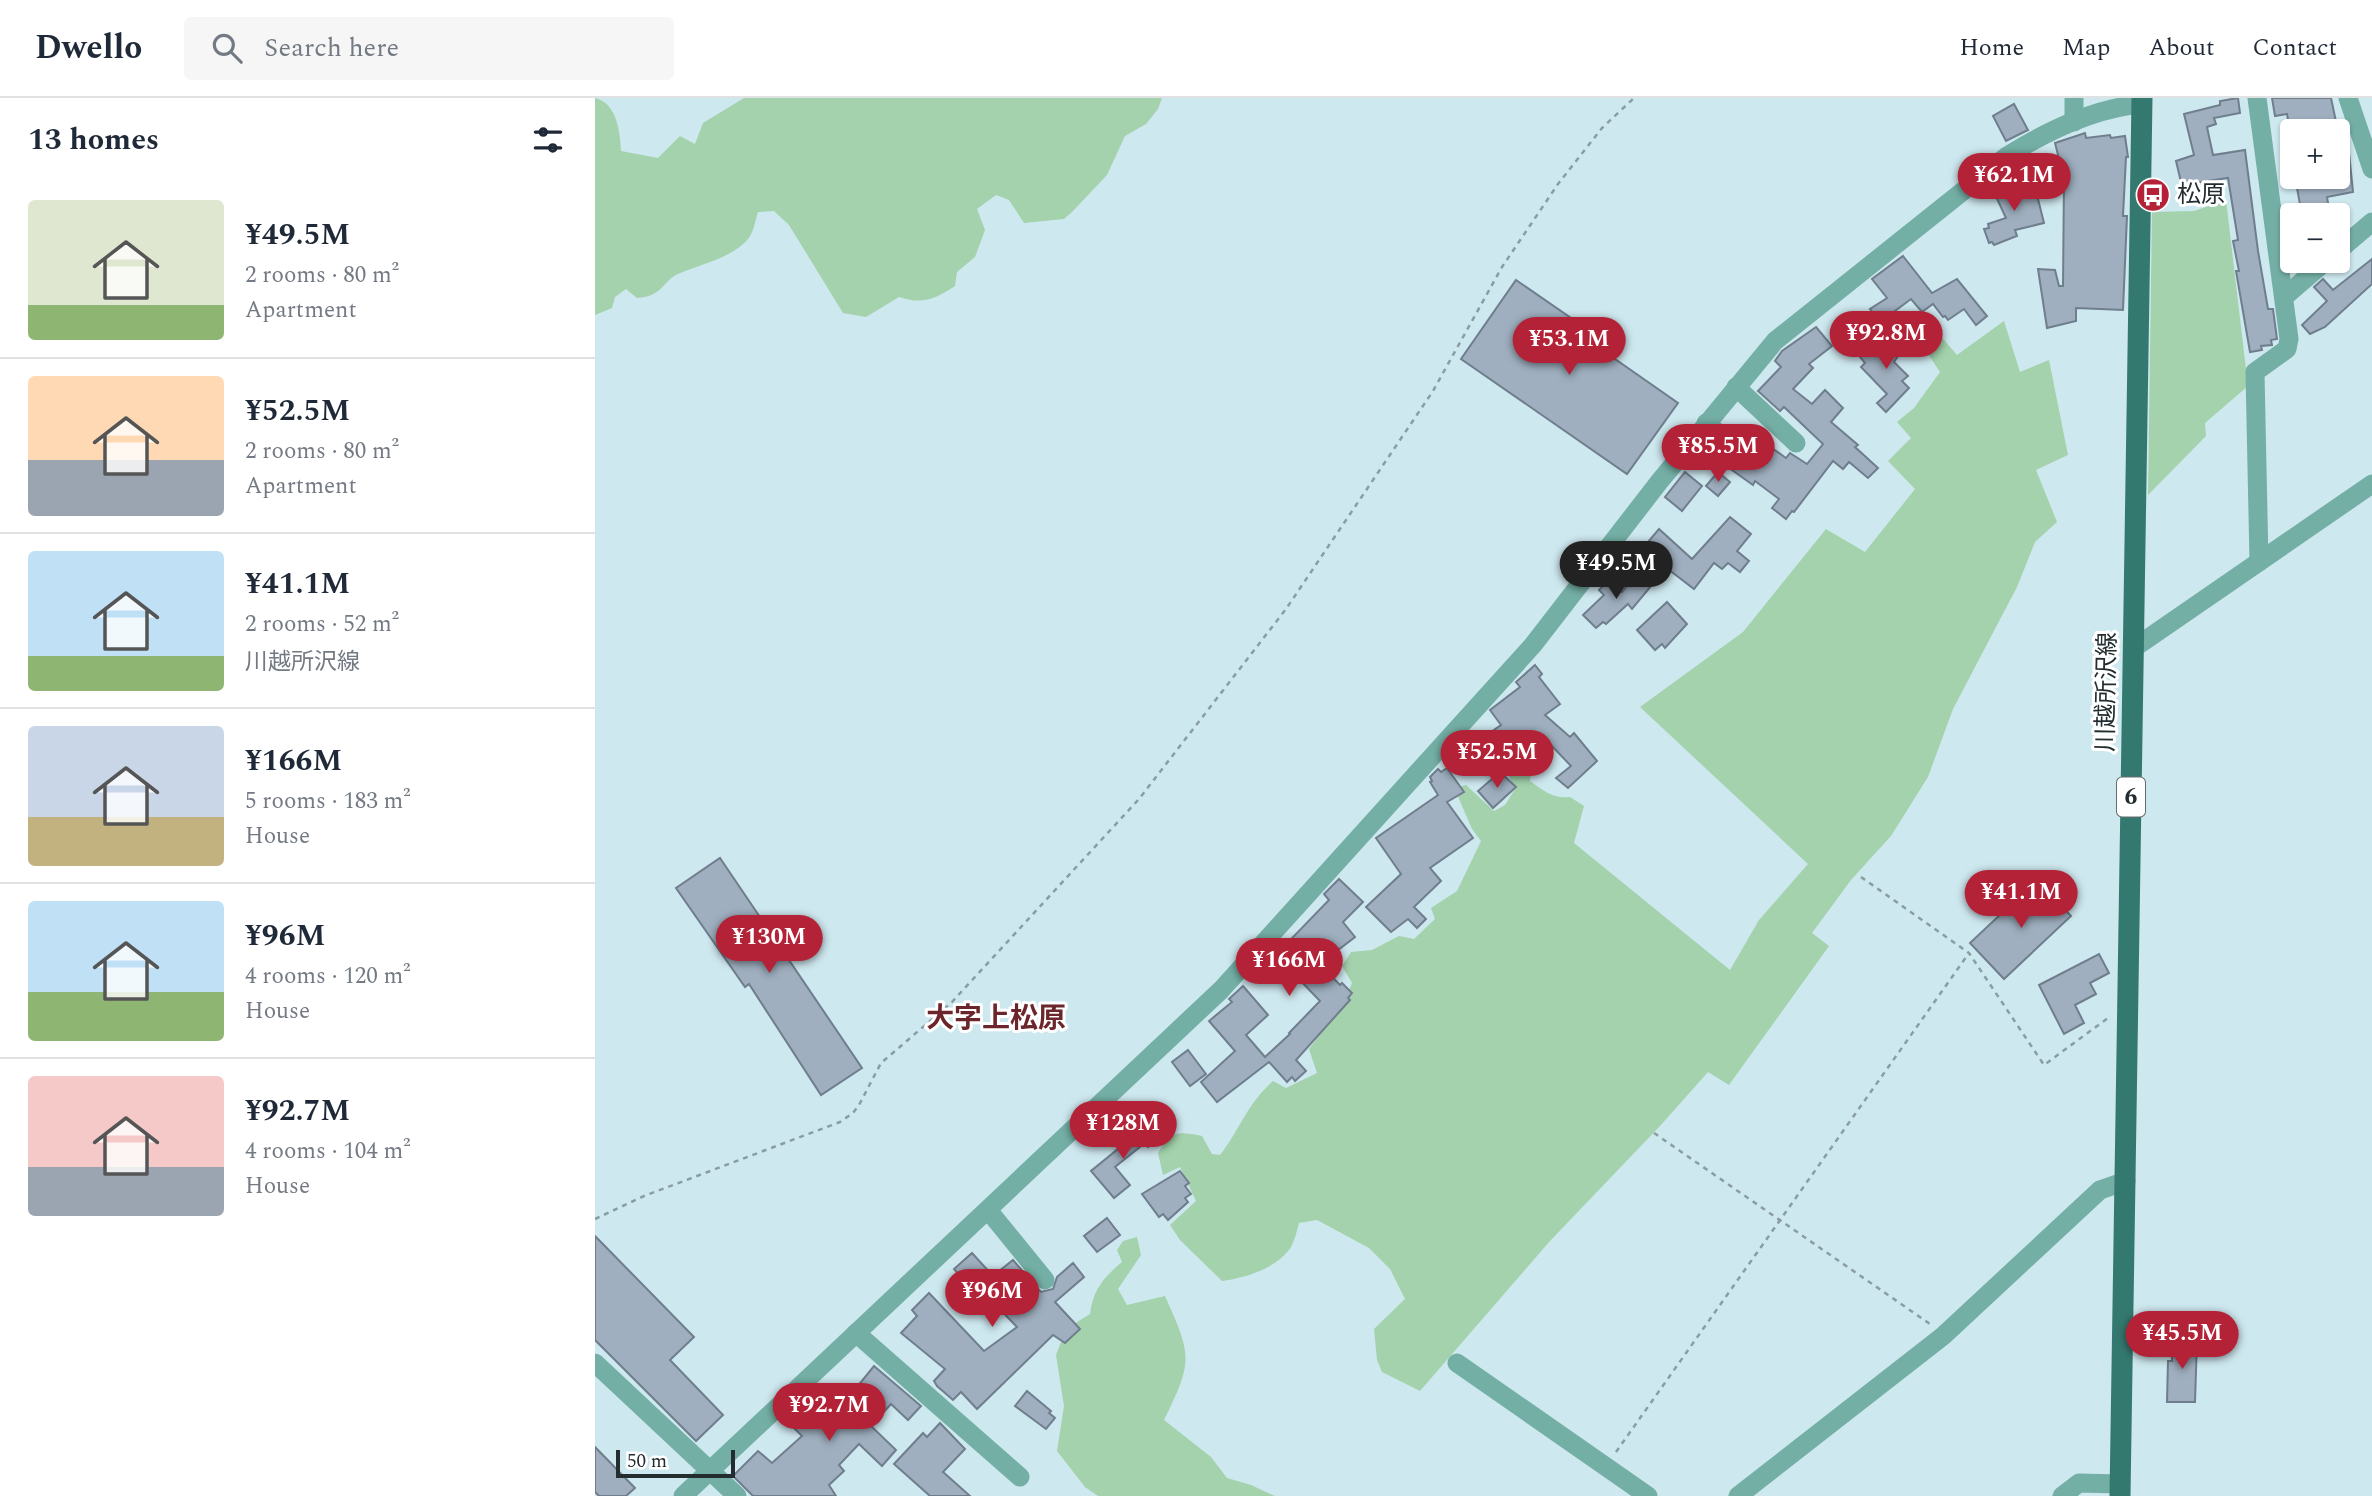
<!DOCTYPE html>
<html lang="en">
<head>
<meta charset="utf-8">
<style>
  :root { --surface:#fff; --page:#f6f6f7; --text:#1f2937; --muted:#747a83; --line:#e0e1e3; --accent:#b42237 }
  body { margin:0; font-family:Spectral,"Noto Sans JP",serif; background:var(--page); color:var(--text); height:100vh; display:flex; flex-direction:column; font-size:26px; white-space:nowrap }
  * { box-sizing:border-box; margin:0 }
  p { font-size:23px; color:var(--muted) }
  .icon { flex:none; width:38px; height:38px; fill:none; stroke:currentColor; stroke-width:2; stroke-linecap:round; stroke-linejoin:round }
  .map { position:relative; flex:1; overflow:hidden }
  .drawer { display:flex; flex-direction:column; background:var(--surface); width:595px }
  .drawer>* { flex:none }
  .tools { position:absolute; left:1685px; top:21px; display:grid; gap:14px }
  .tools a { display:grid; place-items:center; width:70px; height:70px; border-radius:7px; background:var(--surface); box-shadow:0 2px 5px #0004; font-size:35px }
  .scale { position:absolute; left:21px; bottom:18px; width:119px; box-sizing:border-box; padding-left:7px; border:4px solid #232d30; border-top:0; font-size:19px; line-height:24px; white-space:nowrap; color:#232d30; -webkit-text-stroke:5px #fff; paint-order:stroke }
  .price { position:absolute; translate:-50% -60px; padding:0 16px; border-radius:24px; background:var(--accent); color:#fff; font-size:23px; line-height:46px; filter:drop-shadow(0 2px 4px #0008) }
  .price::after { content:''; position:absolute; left:50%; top:42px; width:21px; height:16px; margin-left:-10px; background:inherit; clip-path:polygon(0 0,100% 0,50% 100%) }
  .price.active { background:#222; color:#fff }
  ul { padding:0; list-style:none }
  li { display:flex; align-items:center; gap:21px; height:175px; padding:0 28px }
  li+li { border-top:2px solid var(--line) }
  li span { display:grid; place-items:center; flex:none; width:196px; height:140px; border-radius:7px; color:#555 }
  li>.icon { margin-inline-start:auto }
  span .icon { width:84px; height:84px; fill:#fffc; stroke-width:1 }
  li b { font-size:30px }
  h2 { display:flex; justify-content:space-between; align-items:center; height:84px; padding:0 28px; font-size:30px }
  header { display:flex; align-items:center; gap:42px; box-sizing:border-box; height:98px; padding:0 35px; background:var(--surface); border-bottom:2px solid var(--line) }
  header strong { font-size:33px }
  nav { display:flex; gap:38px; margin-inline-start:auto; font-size:24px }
  .search { width:490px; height:63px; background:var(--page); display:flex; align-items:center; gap:18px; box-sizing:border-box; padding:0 24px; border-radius:7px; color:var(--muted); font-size:26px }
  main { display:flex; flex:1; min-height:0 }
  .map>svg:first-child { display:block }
  .green { fill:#a3d2ac }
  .building { fill:#9fafbf; stroke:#6f7e8d; stroke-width:2 }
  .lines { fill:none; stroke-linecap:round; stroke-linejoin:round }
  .path { stroke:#8a9da3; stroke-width:2.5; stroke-dasharray:5 5; stroke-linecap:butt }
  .minor { stroke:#74afa5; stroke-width:19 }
  .major { stroke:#34796f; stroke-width:21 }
  .labels { text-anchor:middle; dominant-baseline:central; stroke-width:6; stroke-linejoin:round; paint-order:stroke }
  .shield { fill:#fff; stroke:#656c6e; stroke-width:2 }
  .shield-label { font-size:23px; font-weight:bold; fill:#232d30 }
  .poi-label { font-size:24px; fill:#232d30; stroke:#fff; text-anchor:start }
  .street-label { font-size:24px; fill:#232d30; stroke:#fff }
  .quarter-label { font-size:28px; font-weight:bold; fill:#6c262b; stroke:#fff }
</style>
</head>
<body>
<header>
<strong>Dwello</strong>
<div class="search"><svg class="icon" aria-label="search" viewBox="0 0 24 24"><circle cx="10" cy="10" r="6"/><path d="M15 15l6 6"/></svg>Search here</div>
<nav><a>Home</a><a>Map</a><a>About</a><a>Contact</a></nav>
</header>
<main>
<section class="drawer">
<h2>13 homes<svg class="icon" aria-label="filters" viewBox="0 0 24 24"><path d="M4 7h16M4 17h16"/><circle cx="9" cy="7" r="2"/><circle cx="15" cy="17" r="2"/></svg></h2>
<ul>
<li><span style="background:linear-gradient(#dfe7d0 75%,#8fb573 0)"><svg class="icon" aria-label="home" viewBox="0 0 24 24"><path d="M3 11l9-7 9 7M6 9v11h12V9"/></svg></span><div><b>¥49.5M</b><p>2 rooms · 80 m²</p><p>Apartment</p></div></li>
<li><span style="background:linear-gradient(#ffd9b3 60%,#9aa5b1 0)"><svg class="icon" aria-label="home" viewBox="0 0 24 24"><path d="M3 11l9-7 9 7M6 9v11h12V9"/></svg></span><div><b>¥52.5M</b><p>2 rooms · 80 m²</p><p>Apartment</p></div></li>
<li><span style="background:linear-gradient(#bfe0f5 75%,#8fb573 0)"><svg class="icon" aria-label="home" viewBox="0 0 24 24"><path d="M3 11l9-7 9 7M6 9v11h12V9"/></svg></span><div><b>¥41.1M</b><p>2 rooms · 52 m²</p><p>川越所沢線</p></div></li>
<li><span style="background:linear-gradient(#c9d6e8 65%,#c2b280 0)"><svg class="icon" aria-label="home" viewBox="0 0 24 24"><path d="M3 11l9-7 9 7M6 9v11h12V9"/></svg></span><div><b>¥166M</b><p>5 rooms · 183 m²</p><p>House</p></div></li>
<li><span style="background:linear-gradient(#bfe0f5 65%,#8fb573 0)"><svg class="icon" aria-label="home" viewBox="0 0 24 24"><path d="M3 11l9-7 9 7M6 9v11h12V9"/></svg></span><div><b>¥96M</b><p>4 rooms · 120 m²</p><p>House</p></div></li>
<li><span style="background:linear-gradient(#f6c9c9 65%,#9aa5b1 0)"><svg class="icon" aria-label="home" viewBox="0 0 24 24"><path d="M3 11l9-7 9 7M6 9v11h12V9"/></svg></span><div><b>¥92.7M</b><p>4 rooms · 104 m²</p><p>House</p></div></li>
</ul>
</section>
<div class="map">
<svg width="1777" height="1398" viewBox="0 0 1777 1398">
  <rect width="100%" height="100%" fill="#cee8ef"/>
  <g class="green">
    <path d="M 0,0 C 22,5 25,34 26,53 L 63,60 L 85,38 L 100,46 L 108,25 L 149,0 L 567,0 L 563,11 L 551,26 L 530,38 L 512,77 L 478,113 L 469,121 L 429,125 L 414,102 L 401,97 L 382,111 L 390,132 L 380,159 L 362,174 L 360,188 C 340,201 328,207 304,199 L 271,219 L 248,215 L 194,127 L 179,113 L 163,114 C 160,123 159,134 153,141 C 137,160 106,166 83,176 C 67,183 69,198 42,200 L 31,191 L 20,199 L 17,210 L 0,217 Z"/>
    <path d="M 1631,102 L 1653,288 L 1610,325 L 1611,338 L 1553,397 L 1557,114 L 1599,113 Z"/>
    <path d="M 1409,223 L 1425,274 L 1454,262 L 1473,357 L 1441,372 L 1462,424 L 1440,444 L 1422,489 L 1358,611 L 1333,679 L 1296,738 L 1256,782 L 1217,835 L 1234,848 L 1134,987 L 1113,974 L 1065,1028 L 955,1143 L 825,1293 L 787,1274 L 782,1262 L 779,1231 L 810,1201 L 795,1171 L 774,1150 L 722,1122 L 704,1125 C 702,1133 699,1145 694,1152 C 679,1171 650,1180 627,1183 L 585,1142 L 575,1127 L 601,1103 L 585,1069 L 568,1077 L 563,1055 C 577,1033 581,1033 607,1038 L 617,1056 L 625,1057 C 646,1030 651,1007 678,983 L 691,990 L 722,975 L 714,951 L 749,904 L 757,885 L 747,868 L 756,854 L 777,852 L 804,838 L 819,841 L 840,821 L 836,810 L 862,793 L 886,743 L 877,731 L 861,694 L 863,689 L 871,687 L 899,713 L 910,707 L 920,691 L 910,669 L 910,662 L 918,660 L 936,676 L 935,683 C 949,693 958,701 975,699 L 989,708 L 979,745 L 1135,872 L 1164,822 L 1213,766 L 1045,609 L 1148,534 L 1231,431 L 1270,454 L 1320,391 L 1293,363 L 1316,340 L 1302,324 L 1319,310 L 1345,274 L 1323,241 L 1337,228 L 1362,257 Z"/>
    <path d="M 542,1139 L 546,1157 L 523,1191 L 532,1207 L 570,1198 C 597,1258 598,1263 569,1322 L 616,1359 L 632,1380 L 656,1387 L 680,1398 L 503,1398 L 490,1389 L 462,1353 L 469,1308 L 461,1257 L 471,1231 L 495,1216 C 498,1192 508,1180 527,1164 L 522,1152 L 528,1143 Z"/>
  </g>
  <g class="building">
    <path d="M 1643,0 L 1645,15 L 1619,20 L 1621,26 L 1612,29 L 1618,57 L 1650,52 L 1663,153 L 1673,211 L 1678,211 L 1682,241 L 1676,242 L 1677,247 L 1666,248 L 1667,252 L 1655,254 L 1641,173 L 1644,173 L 1638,143 L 1643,142 L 1633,80 L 1593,86 L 1592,83 L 1586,84 L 1581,63 L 1599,57 L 1589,16 L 1625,7 L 1625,3 Z"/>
    <path d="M 1677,0 L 1736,0 L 1743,33 L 1695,33 L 1692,16 L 1680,18 Z"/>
    <path d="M 1419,6 L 1433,32 L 1411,43 L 1398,18 Z"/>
    <path d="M 1490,35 L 1491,40 L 1515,37 L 1516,40 L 1530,38 L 1533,59 L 1531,59 L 1528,118 L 1532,118 L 1528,212 L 1481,210 L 1481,223 L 1452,230 L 1443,171 L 1460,172 L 1464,188 L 1468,188 L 1469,81 L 1460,45 Z"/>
    <path d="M 1743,35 L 1752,35 L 1758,94 L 1732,99 L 1734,111 L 1715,114 L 1716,111 L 1706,112 L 1700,79 L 1743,79 Z"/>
    <path d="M 1413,83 L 1418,94 L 1440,89 L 1449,125 L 1420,132 L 1422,138 L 1399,147 L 1397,144 L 1394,145 L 1389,131 L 1394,130 L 1393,126 L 1411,120 L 1397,90 Z"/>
    <path d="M 1308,158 L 1337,195 L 1362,181 L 1392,218 L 1381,227 L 1369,211 L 1353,222 L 1350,218 L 1348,219 L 1338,206 L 1327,214 L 1316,201 L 1285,224 L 1275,211 L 1292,200 L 1277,181 Z"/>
    <path d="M 1777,161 L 1777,186 L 1730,229 L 1715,236 L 1707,227 L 1732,203 L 1719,189 L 1728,181 L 1738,192 Z"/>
    <path d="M 921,182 L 1005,240 L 1000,247 L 1083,305 L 1032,376 L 866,261 Z"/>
    <path d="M 1221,229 L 1237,248 L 1214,266 L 1218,270 L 1198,291 L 1217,306 L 1230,292 L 1248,310 L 1236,324 L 1263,347 L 1260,349 L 1283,370 L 1273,380 L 1254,364 L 1248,371 L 1238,363 L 1199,414 L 1197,413 L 1191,421 L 1177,410 L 1184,401 L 1160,383 L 1158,387 L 1137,372 L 1142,365 L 1155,360 L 1157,349 L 1163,340 L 1191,360 L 1195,355 L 1212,366 L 1228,346 L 1189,309 L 1185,313 L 1163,293 L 1186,269 L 1180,263 L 1187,253 Z"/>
    <path d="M 1292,237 L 1307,252 L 1299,264 L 1313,278 L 1307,283 L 1314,290 L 1291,314 L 1282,305 L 1292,296 L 1266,269 L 1270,265 L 1265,259 Z"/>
    <path d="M 1090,374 L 1107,388 L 1087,413 L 1070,399 Z"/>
    <path d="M 1123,374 L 1135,384 L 1123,398 L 1111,388 Z"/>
    <path d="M 1135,419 L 1156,436 L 1142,453 L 1154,463 L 1145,474 L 1133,465 L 1127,471 L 1119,465 L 1099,491 L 1047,451 L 1064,431 L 1097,461 Z"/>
    <path d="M 1042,476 L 1056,488 L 1037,511 L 1033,506 L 1011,526 L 1008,524 L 1001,530 L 988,517 L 1009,497 L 1004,492 L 1013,483 L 1027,494 Z"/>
    <path d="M 1072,504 L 1092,526 L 1070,550 L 1067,546 L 1060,552 L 1042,532 Z"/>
    <path d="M 940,567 L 947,576 L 944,579 L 965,606 L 950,617 L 975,639 L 979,635 L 1002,663 L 973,690 L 961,680 L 976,668 L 956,647 L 947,657 L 926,638 L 916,649 L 899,632 L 906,627 L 895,612 L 925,589 L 921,584 Z"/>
    <path d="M 852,670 L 869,694 L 852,704 L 878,740 L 835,770 L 846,783 L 819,809 L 831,821 L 822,830 L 813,821 L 796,834 L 771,809 L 806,776 L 781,740 L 843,697 L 835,684 L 837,683 L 835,679 L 843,671 L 846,674 Z"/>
    <path d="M 905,674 L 921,689 L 898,710 L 883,693 Z"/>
    <path d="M 125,760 L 267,970 L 226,997 L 154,886 L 150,889 L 81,790 Z"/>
    <path d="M 744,781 L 768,804 L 748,824 L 760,839 L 725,866 L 745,887 L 747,885 L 757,895 L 753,900 L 755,902 L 701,962 L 711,973 L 700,983 L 697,979 L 692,984 L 674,964 L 622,1004 L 606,984 L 640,953 L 614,923 L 637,904 L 634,901 L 648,888 L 673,917 L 651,937 L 670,959 L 695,936 L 694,935 L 725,903 L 699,876 L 689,886 L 671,867 L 734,802 L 729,796 Z"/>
    <path d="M 1442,782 L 1476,818 L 1409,881 L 1375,845 Z"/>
    <path d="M 1504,856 L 1514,875 L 1495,885 L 1501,896 L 1480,907 L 1489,925 L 1469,936 L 1444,887 Z"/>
    <path d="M 593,952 L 611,976 L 595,988 L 577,964 Z"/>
    <path d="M 555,1025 L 566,1038 L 553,1049 L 550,1045 L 520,1069 L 535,1087 L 519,1100 L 496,1073 Z"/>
    <path d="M 585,1073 L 594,1085 L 590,1088 L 596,1096 L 590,1100 L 593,1104 L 573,1122 L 568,1116 L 564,1119 L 547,1096 Z"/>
    <path d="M 512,1120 L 525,1137 L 502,1154 L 489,1138 Z"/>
    <path d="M 0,1138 L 99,1239 L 75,1262 L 128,1317 L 101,1343 L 0,1242 Z"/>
    <path d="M 377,1155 L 398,1178 L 418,1162 L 446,1194 L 458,1191 L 462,1179 L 478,1165 L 489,1179 L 460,1204 L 485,1231 L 470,1245 L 458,1237 L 382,1311 L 366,1294 L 358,1302 L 342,1288 L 339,1283 L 350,1271 L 306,1235 L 322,1218 L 317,1212 L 334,1195 L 389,1253 L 422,1229 L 395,1201 L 389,1206 L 359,1171 Z"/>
    <path d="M 1577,1241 L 1602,1241 L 1600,1304 L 1572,1304 L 1573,1263 L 1577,1263 Z"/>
    <path d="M 279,1268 L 326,1308 L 313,1322 L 296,1306 L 276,1328 L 301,1352 L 287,1368 L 264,1346 L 244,1367 L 249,1373 L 234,1387 L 241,1398 L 158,1398 L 138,1378 L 163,1353 L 177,1365 L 207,1338 L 196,1327 L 208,1315 L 221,1328 L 262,1289 Z"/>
    <path d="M 432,1293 L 456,1313 L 454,1315 L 460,1320 L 451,1331 L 420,1308 Z"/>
    <path d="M 345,1325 L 370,1351 L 348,1374 L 375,1398 L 335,1398 L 299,1366 L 328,1335 L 332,1339 Z"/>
    <path d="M 0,1349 L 40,1390 L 31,1398 L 4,1398 L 0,1394 Z"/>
  </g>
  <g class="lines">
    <g class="path">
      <path d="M 1266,779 L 1374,855 L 1449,967 L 1513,920"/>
      <path d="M 1059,1035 L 1335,1226"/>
      <path d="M 0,1121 L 49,1098 L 245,1024 L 258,1015 L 264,1007 L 286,965 L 356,905 L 544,701 L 691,511 L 838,293 L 907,169 L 963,86 L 1007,30 L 1039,0"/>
      <path d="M 1021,1354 L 1374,855"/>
    </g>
    <g class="minor">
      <path d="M 1662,0 L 1694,241 L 1692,251 L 1660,274 L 1664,464"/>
      <path d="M 1753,0 L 1777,71"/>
      <path d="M 1479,24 L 1479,0"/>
      <path d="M 1743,153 L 1777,124"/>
      <path d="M 1689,199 L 1731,163"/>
      <path d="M 1141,289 L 1201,345"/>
      <path d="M 1111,325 L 1145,353"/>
      <path d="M 1539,550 L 1777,386"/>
      <path d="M 393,1112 L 450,1182"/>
      <path d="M 261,1235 L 425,1379"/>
      <path d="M 0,1265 L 142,1398"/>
      <path d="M 862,1265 L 1053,1398"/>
      <path d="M 88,1398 L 626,892 L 938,547 L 1064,384 L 1180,243 L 1412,58 C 1452,33 1499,10 1547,6"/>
      <path d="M 1143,1398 L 1348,1238 L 1505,1092 L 1531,1083"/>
      <path d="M 1467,1398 L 1484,1385 L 1525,1386"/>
    </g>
    <path class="major" d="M 1525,1398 L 1547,0"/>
  </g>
  <defs>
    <g id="bus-disc" transform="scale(1.75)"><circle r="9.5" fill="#b42237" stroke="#fff"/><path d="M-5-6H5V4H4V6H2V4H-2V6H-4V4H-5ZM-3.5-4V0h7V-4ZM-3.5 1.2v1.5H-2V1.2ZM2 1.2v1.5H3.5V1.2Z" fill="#fff"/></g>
  </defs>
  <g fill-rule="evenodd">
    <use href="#bus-disc" x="1558" y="97"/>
  </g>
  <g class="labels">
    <rect class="shield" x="1522" y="679.5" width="28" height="39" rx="5"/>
    <g class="shield-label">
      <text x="1536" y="699">6</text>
    </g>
    <g class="poi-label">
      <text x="1582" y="97">松原</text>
    </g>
    <g class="street-label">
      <text transform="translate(1512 594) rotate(-89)">川越所沢線</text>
    </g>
    <g class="quarter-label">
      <text x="401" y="920">大字上松原</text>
    </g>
  </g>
</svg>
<div class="tools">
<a>+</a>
<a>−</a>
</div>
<div class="scale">50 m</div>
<b class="price" style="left:1419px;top:115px">¥62.1M</b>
<b class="price" style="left:1291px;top:273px">¥92.8M</b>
<b class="price" style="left:974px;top:279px">¥53.1M</b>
<b class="price" style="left:1123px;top:386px">¥85.5M</b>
<b class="price active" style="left:1021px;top:503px">¥49.5M</b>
<b class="price" style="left:902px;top:692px">¥52.5M</b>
<b class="price" style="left:1426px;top:832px">¥41.1M</b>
<b class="price" style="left:174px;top:877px">¥130M</b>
<b class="price" style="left:694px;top:900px">¥166M</b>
<b class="price" style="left:528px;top:1063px">¥128M</b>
<b class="price" style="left:397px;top:1231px">¥96M</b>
<b class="price" style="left:1587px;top:1273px">¥45.5M</b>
<b class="price" style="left:234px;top:1345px">¥92.7M</b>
</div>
</main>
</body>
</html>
